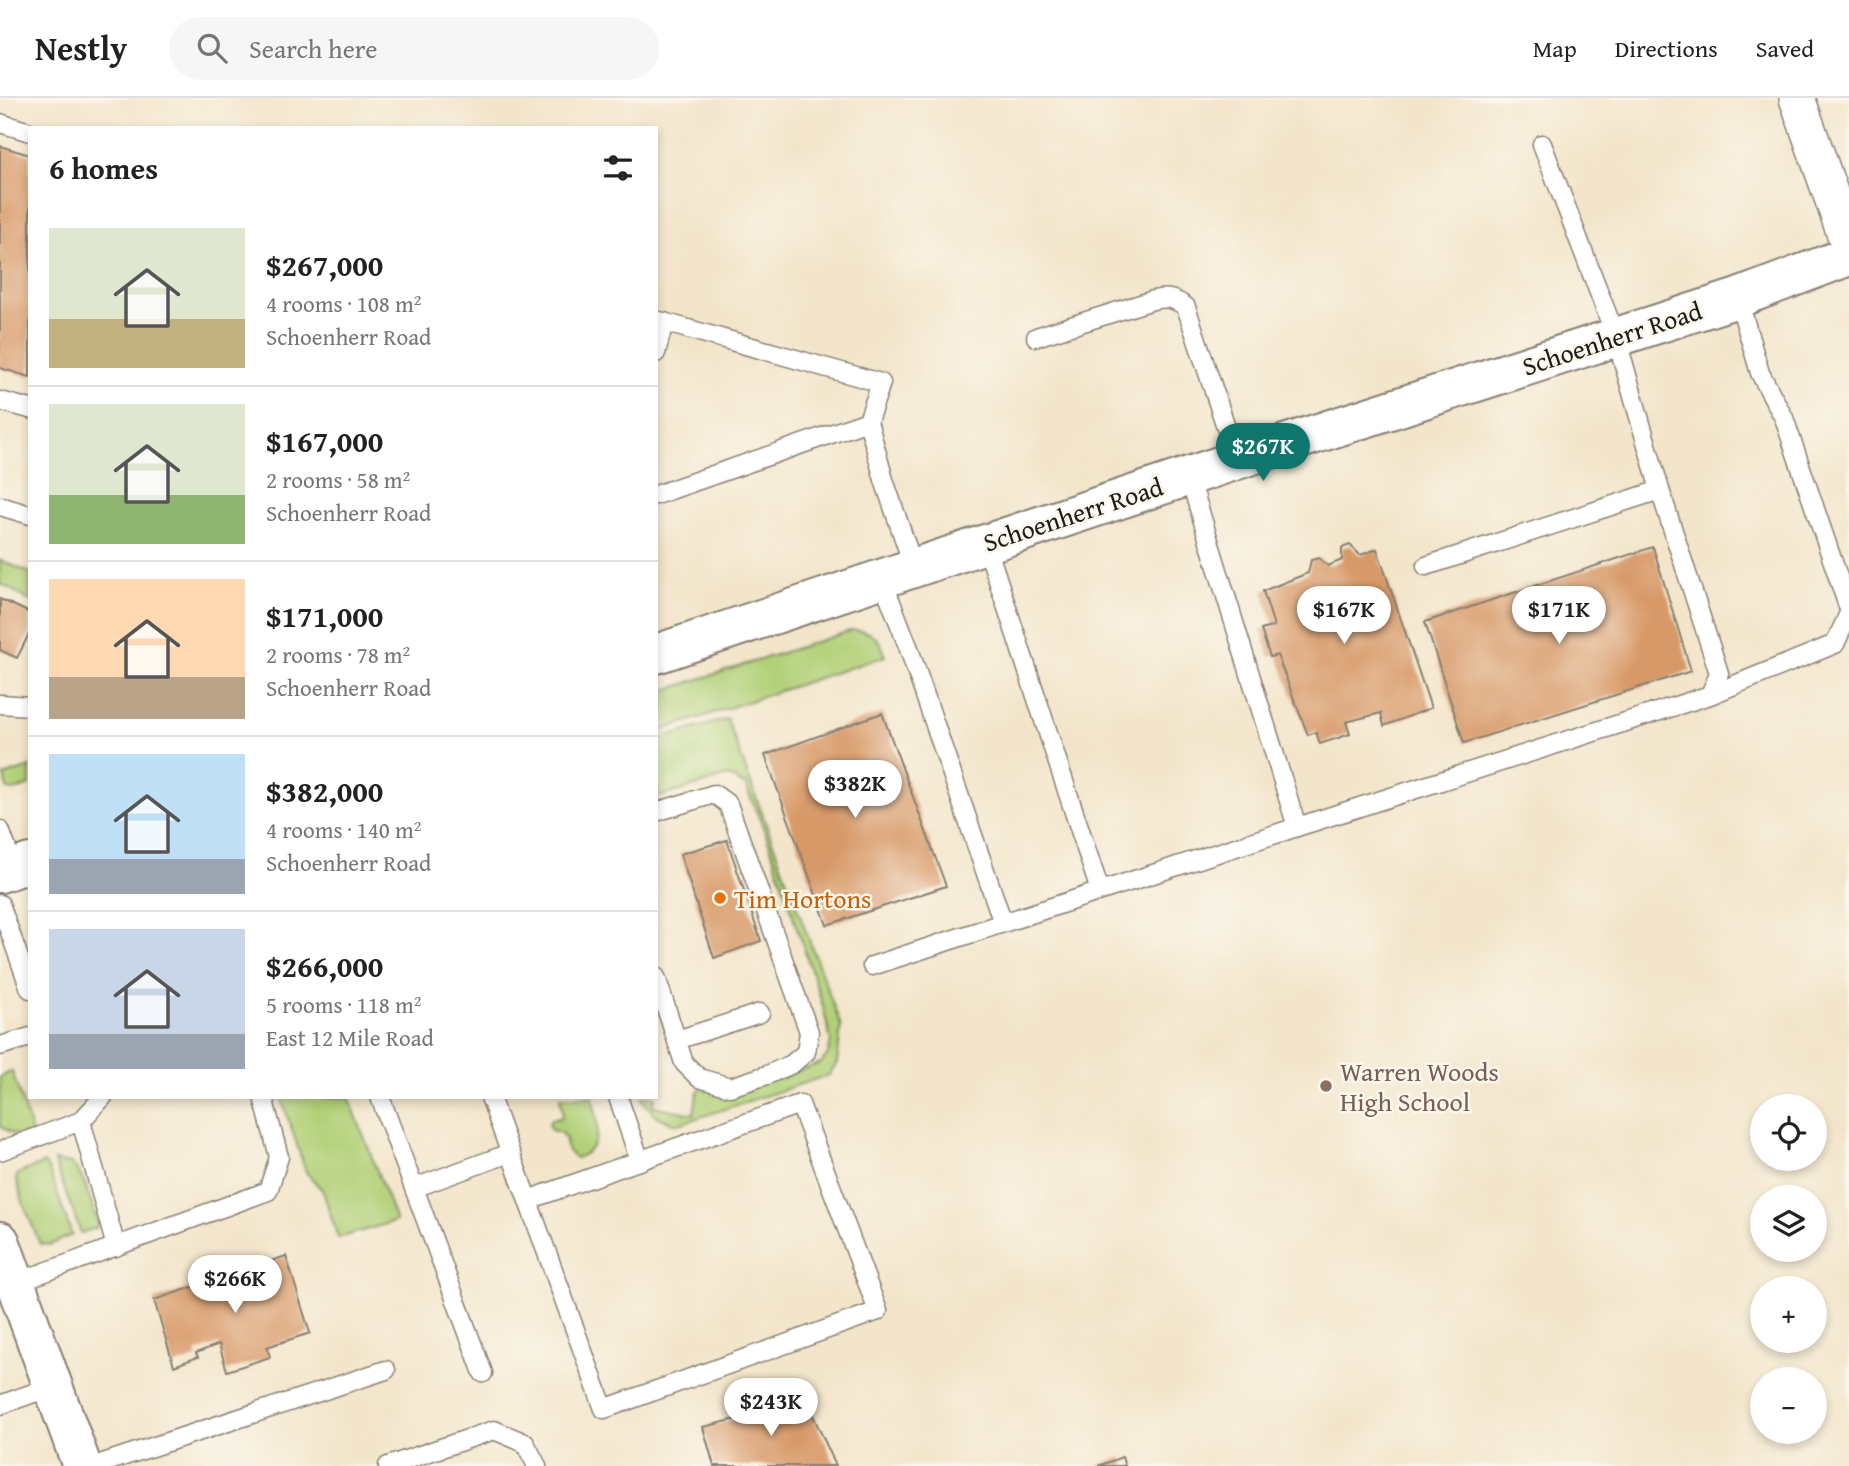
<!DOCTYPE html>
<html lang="en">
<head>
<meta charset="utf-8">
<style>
  :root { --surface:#fff; --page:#f6f6f6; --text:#222; --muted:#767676; --line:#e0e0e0; --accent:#0f766e }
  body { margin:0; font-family:"Gentium Book Plus",serif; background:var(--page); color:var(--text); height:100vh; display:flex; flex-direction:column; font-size:26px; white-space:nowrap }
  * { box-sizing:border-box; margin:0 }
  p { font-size:23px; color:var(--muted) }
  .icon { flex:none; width:38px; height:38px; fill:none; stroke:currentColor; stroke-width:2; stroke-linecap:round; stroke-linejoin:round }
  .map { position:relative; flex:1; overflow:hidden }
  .drawer { position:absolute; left:28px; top:28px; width:630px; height:973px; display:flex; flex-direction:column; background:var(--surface); border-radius:0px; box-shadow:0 4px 10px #0003 }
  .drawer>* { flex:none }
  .buttons { position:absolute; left:1750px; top:996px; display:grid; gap:14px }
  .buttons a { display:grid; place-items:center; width:77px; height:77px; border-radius:50%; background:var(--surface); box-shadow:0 4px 10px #0003; font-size:35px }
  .price { position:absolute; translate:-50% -60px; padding:0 16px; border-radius:24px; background:#fff; color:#222; font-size:23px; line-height:46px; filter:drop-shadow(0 2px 4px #0008) }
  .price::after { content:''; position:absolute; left:50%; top:42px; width:21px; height:16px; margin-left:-10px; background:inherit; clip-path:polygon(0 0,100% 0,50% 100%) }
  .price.on { background:var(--accent); color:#fff }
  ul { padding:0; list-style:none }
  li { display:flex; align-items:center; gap:21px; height:175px; padding:0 21px }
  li+li { border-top:2px solid var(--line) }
  li span { display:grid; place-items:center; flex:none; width:196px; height:140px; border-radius:0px; color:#555 }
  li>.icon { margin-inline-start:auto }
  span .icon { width:84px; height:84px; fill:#fffc; stroke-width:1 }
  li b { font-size:30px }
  h2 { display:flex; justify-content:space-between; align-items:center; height:84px; padding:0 21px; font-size:30px }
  header { display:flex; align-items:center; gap:42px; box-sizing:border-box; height:98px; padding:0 35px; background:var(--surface); border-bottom:2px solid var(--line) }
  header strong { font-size:33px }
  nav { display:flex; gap:38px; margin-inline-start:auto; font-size:24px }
  .search { width:490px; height:63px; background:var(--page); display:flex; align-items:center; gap:18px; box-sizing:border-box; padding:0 24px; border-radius:38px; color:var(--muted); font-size:26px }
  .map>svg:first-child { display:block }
  .green { fill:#b1d077; stroke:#66764a; stroke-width:2 }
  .building { fill:#d89968 }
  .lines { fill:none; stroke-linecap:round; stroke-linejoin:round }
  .lane-casing { stroke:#888073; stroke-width:21 }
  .street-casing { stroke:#888073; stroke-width:38 }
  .secondary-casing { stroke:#888073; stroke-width:42 }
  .lane { stroke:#fff; stroke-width:18 }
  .street { stroke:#fff; stroke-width:35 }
  .secondary { stroke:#fff; stroke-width:38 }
  .food-dot { fill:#e8710a; stroke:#fbf7ec; stroke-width:2.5 }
  .education-dot { fill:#8d6e63; stroke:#fbf7ec; stroke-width:2.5 }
  .labels { text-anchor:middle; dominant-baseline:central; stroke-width:5; stroke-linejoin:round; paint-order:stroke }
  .street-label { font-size:26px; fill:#1c1c1c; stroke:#fbf7ec }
  .food-label { font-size:26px; fill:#c56008; stroke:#fbf7ec; text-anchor:start }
  .education-label { font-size:26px; fill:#785e54; stroke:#fbf7ec; text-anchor:start }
</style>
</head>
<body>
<header>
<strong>Nestly</strong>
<div class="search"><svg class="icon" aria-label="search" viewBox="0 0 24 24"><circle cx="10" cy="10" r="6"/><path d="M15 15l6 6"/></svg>Search here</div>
<nav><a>Map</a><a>Directions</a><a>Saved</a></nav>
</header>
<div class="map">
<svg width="1849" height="1368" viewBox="0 0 1849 1368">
  <rect width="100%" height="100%" fill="#fbf7ec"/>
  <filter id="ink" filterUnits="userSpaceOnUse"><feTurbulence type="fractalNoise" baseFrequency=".0143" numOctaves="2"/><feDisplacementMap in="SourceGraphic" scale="14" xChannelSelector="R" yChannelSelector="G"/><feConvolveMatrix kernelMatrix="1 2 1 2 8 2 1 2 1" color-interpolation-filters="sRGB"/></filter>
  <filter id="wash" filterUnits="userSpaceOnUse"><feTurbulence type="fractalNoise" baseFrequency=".00686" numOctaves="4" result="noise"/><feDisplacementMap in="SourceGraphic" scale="28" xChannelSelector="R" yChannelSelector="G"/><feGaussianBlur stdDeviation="1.57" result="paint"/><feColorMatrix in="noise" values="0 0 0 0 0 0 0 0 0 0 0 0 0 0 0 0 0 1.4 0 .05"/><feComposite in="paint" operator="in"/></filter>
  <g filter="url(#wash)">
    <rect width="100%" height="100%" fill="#f3e5ca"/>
    <g class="green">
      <path d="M 0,462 L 30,475 L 30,503 C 17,497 15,491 0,486 Z"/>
      <path d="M 853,532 C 872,533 881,540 885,558 L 656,634 L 656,595 Z"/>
      <path d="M 727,621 L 841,928 L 837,965 L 829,977 L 679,1026 C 660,1022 651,1016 641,999 L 655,999 L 653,1008 L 694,1016 L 698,993 L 702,990 L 781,980 L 821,965 L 828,956 L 831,943 L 822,905 L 767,739 L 746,688 L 728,678 L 659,699 L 656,693 L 656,642 Z"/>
      <path d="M 30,669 L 30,687 L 13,693 L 7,690 L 4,678 Z"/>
      <path d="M 12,973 L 32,1035 C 14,1039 14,1037 0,1028 L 0,979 Z"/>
      <path d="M 281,999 L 349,999 L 396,1123 L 338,1140 L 323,1093 L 306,1074 Z"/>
      <path d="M 560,999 L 592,999 C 599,1022 604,1052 575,1060 C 569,1055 564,1050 566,1041 L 561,1035 L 551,1032 L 549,1027 L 551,1021 L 561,1020 L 563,1016 Z"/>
      <path d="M 54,1063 L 71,1066 L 76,1070 L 85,1086 L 98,1126 L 96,1130 L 81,1135 Z"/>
      <path d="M 44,1065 L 49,1072 L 72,1137 L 50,1147 L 40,1146 L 23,1105 L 16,1080 L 19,1075 Z"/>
    </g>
    <g id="blocks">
      <g class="building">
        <path d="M 0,48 L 30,57 L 30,279 L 0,270 Z"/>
        <path d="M 1350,447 L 1360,457 L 1377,451 L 1431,610 L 1384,628 L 1381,615 L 1346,624 L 1350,636 L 1320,646 L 1316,634 L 1308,637 L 1277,557 L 1270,559 L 1261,532 L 1274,528 L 1263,493 L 1308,475 L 1311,462 L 1319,460 L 1328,468 L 1342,462 L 1342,450 Z"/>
        <path d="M 1653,449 L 1691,573 L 1464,645 L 1425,524 Z"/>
        <path d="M 0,501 L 30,515 L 30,534 L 17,560 L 0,552 Z"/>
        <path d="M 882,615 L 946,788 L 827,827 L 765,657 Z"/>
        <path d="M 727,742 L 761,843 L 714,860 L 680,756 Z"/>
        <path d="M 286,1158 L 310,1235 L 267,1249 L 270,1259 L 227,1273 L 219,1246 L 196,1255 L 198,1259 L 174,1268 L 154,1202 Z"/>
        <path d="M 802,1293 L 836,1368 L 714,1368 L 703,1329 L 753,1317 Z"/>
        <path d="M 1122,1359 L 1125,1368 L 1098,1368 Z"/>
      </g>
    </g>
  </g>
  <g filter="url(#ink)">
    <use href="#blocks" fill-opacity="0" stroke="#888073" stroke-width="2"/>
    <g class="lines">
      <g class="lane-casing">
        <g id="lane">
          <path d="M 0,25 L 30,34"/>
          <path d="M 1738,200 L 1760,275 L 1784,320 L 1849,511"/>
          <path d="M 656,222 L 881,285 L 868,323"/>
          <path d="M 1036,239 L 1153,202 C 1167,199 1174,200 1186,209 L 1237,362"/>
          <path d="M 656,255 L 664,224"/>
          <path d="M 0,303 L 30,311"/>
          <path d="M 1189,378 L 1297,729 L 1710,597 L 1719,575 L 1660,392 L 1616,239 L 1542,46"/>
          <path d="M 656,397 L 868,323 L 884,382 L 914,470"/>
          <path d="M 0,408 L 30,417"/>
          <path d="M 986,446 L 1100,793"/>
          <path d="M 1426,468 L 1660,392"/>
          <path d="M 1710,597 L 1835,546 L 1849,515"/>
          <path d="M 0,606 L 30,608"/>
          <path d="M 656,714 L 714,696 L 728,706 L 809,934 L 806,954 L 792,966 L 767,977 L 730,989 L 699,980 L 684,965 L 656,879"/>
          <path d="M 0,732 L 14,770"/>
          <path d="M 0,806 L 30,891"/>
          <path d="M 1003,825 L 1297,729"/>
          <path d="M 872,868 L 1003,825 L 908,548 L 882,481"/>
          <path d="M 677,942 L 760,915"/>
          <path d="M 0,948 L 30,939"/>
          <path d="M 380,999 L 483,1275"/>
          <path d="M 490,999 L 604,1311 L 878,1213 L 800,1006 L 528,1102"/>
          <path d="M 618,999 L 640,1063"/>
          <path d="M 81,1023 L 116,1149"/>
          <path d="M 0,1053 L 81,1023 L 103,999"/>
          <path d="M 414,1090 L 510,1055"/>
          <path d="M 15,1185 L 268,1093 L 279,1059 L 263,999"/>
          <path d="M 0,1307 L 53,1288"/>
          <path d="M 94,1368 L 386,1272"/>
          <path d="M 388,1368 L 494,1332 L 525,1345 L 537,1368"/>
        </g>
      </g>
      <g class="street-casing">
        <path id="street" d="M 1797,0 L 1849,148"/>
      </g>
      <g class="secondary-casing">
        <g id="secondary">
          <path d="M 656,556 L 1306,339 L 1738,200 L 1849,158"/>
          <path d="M 0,775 L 30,765"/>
          <path d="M 0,1143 L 82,1368"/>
        </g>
      </g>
      <use href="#lane" class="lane"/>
      <use href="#street" class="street"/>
      <use href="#secondary" class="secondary"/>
    </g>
  </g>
  <circle class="food-dot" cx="720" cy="800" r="7"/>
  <circle class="education-dot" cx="1326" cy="988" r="7"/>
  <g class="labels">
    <g class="street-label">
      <text transform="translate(1612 240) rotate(-18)">Schoenherr Road</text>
      <text transform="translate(1073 416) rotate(-18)">Schoenherr Road</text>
    </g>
    <g class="food-label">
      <text x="734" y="800">Tim Hortons</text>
    </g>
    <g class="education-label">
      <text x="1340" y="973">Warren Woods<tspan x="1340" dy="30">High School</tspan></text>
    </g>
  </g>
</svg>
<div class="buttons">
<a><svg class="icon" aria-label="locate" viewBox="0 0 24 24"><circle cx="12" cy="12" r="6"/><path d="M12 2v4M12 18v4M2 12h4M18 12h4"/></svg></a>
<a><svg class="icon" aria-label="layers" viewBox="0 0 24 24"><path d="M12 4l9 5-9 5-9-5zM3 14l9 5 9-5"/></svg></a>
<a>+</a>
<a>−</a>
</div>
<b class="price on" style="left:1263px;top:385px">$267K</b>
<b class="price" style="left:1344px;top:548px">$167K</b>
<b class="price" style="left:1559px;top:548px">$171K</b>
<b class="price" style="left:855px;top:722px">$382K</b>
<b class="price" style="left:235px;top:1217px">$266K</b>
<b class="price" style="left:771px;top:1340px">$243K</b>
<section class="drawer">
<h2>6 homes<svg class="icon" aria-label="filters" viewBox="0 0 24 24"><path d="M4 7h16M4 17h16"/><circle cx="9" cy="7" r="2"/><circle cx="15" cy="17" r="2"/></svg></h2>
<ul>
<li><span style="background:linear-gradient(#dfe7d0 65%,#c2b280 0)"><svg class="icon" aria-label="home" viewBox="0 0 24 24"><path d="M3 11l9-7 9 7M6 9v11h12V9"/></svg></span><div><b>$267,000</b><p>4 rooms · 108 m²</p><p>Schoenherr Road</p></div></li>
<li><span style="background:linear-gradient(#dfe7d0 65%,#8fb573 0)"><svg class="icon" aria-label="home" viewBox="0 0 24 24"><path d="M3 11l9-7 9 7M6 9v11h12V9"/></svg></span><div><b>$167,000</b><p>2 rooms · 58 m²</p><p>Schoenherr Road</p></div></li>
<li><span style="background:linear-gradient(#ffd9b3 70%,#b9a48a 0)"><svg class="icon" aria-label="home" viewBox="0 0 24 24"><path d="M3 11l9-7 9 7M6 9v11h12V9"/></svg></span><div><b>$171,000</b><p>2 rooms · 78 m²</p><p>Schoenherr Road</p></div></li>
<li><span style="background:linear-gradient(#bfe0f5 75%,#9aa5b1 0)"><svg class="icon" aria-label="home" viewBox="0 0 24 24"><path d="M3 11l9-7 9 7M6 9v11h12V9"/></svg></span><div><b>$382,000</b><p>4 rooms · 140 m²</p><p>Schoenherr Road</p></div></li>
<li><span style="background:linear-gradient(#c9d6e8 75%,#9aa5b1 0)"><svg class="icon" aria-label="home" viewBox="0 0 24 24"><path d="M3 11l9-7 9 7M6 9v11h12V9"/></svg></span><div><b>$266,000</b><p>5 rooms · 118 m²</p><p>East 12 Mile Road</p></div></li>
</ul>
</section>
</div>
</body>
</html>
